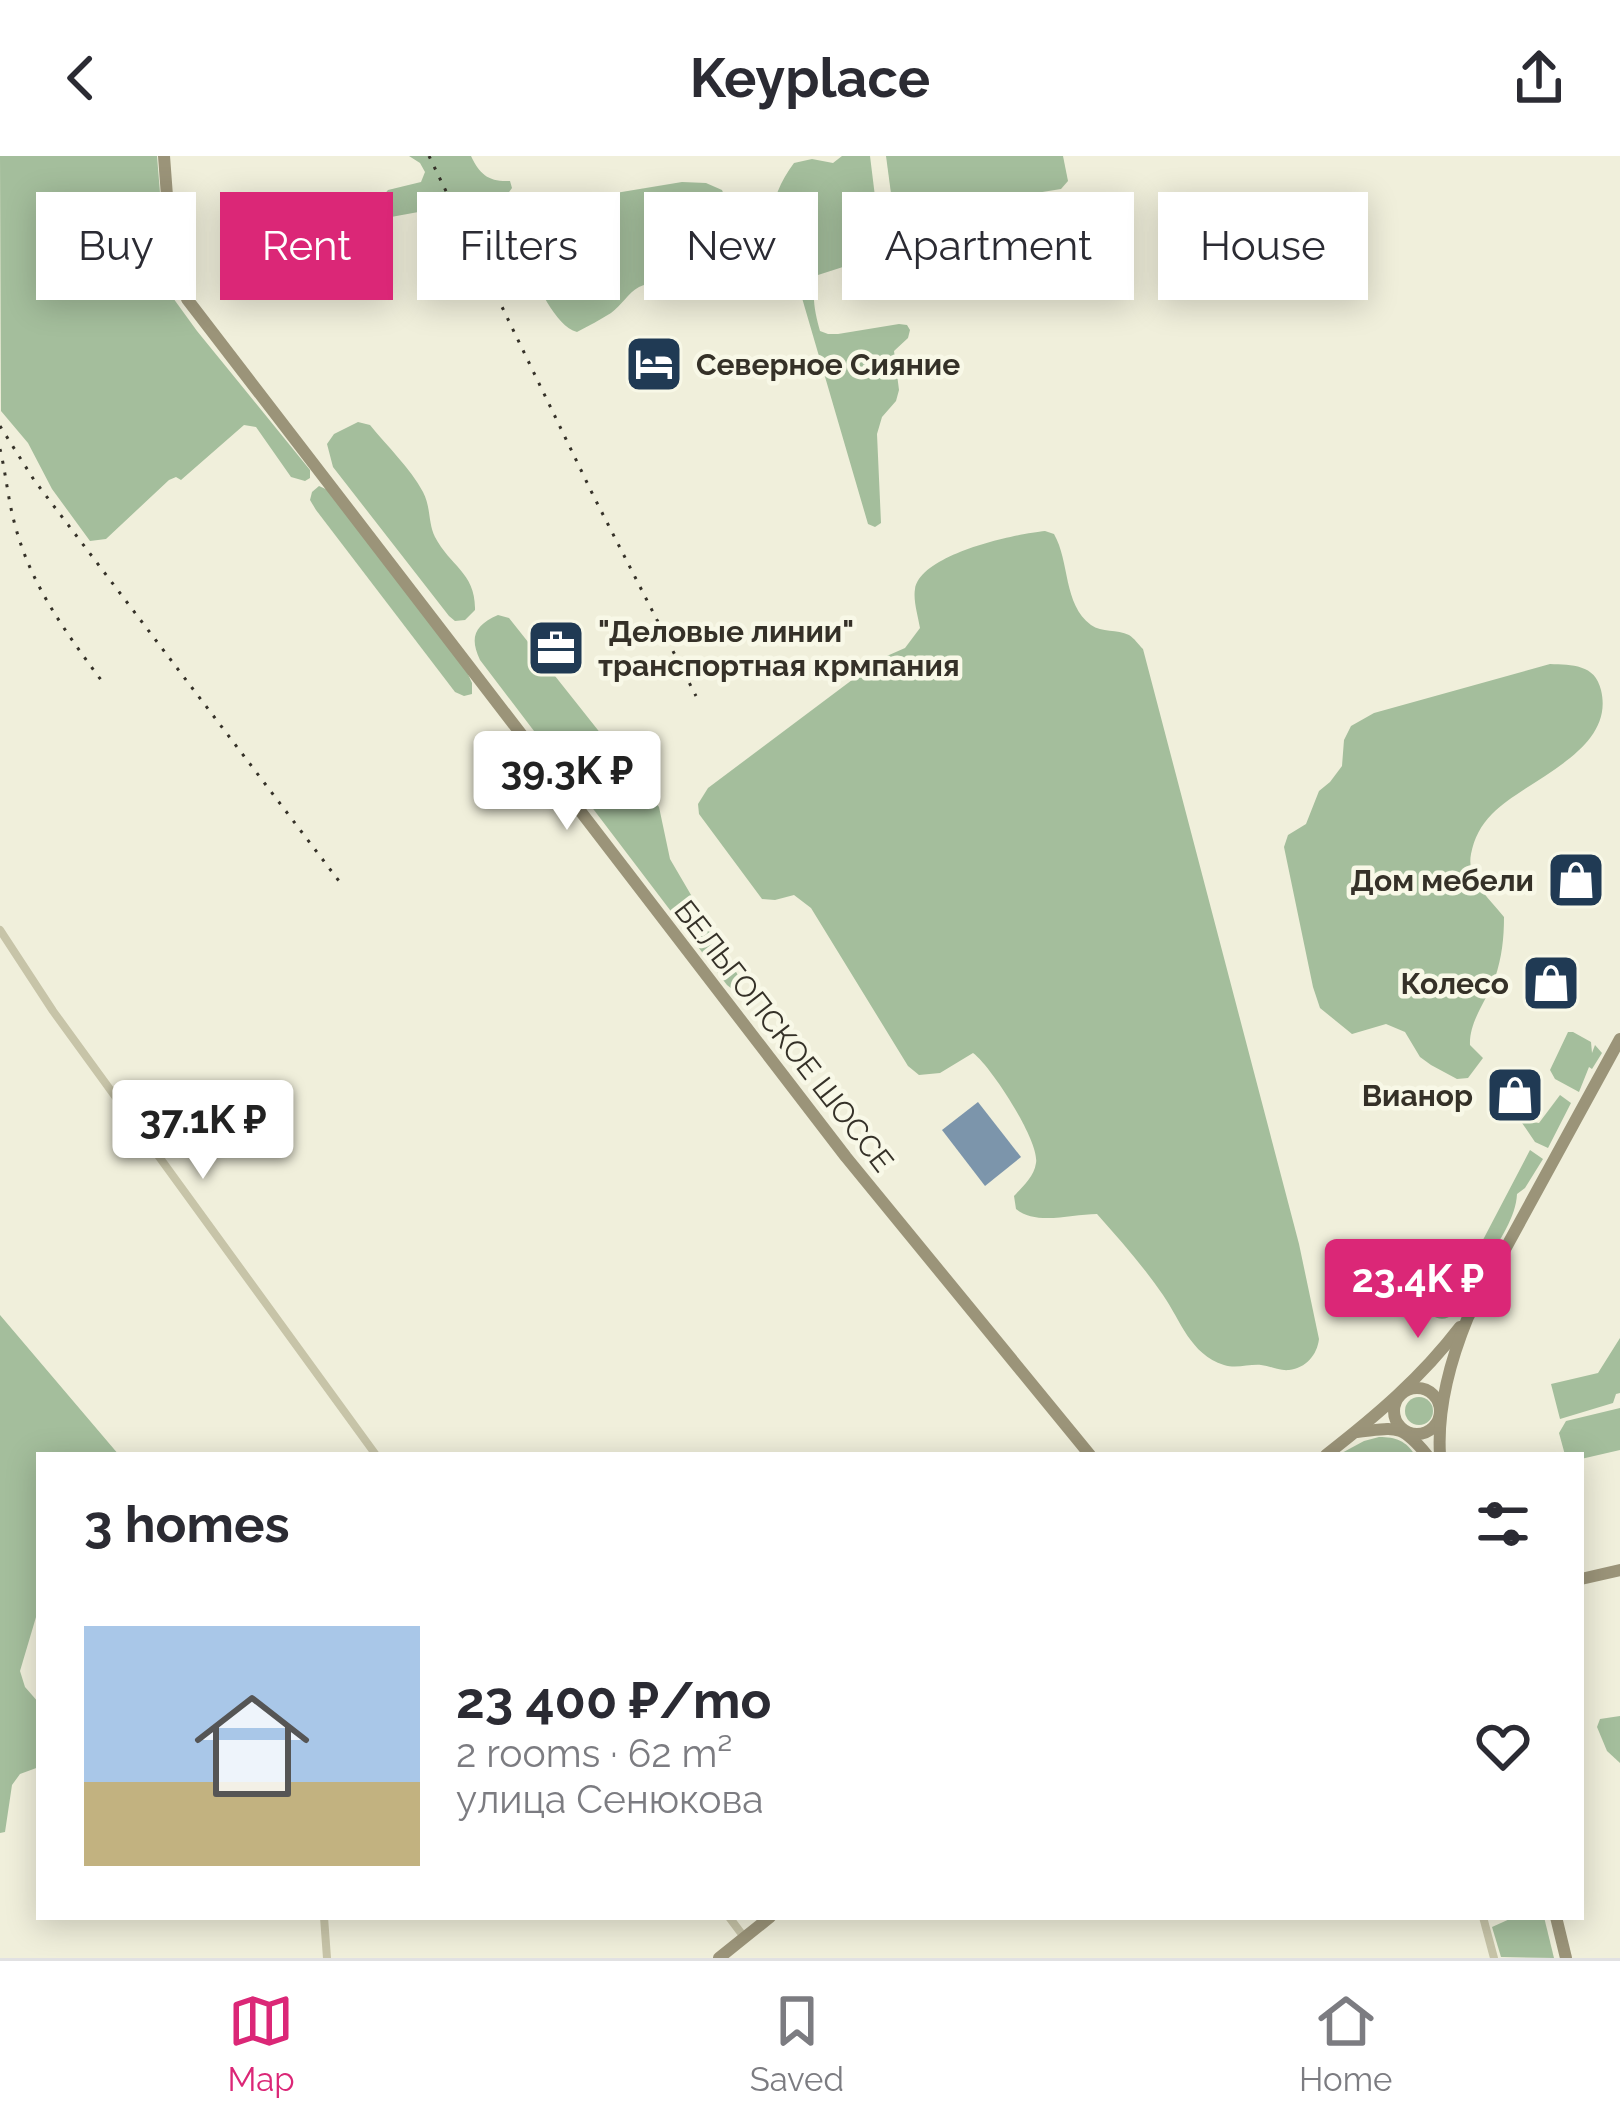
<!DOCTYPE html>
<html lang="en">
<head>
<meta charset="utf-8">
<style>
  :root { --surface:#fff; --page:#f2f2f3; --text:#2b2b33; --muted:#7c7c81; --line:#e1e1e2; --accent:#db2777 }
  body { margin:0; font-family:Raleway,sans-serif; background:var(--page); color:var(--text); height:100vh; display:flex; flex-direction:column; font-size:45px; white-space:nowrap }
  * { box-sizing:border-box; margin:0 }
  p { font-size:39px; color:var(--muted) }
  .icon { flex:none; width:66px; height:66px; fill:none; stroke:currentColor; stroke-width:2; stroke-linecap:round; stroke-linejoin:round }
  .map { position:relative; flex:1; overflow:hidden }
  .panel { position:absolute; left:36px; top:1296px; width:1548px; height:468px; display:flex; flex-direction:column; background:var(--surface); border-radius:0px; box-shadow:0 6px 30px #0003 }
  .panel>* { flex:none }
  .guide { position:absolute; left:36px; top:36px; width:1548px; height:108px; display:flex; gap:24px }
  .price { position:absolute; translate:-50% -102px; padding:0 27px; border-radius:12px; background:#fff; color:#222; font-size:39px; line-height:78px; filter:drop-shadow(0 3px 6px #0008) }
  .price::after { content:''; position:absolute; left:50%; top:72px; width:36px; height:27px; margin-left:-18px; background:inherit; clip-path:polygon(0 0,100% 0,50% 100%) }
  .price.on { background:var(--accent); color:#fff }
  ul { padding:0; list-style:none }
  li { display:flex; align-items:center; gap:36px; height:300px; padding:0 48px }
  li span { display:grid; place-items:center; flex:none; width:336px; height:240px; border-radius:0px; color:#555 }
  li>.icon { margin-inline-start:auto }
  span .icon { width:144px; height:144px; fill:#fffc; stroke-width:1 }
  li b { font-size:51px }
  h2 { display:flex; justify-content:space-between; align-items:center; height:144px; padding:0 48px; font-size:51px }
  .chip { padding:0 42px; border-radius:0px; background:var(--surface); box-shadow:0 6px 30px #0003; font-size:42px; line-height:108px }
  .chip.on { background:var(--accent); color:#fff }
  header { display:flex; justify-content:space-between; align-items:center; height:156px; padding:0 48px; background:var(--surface); font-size:54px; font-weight:700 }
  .dock { display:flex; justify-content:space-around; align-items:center; height:168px; border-top:3px solid var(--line); background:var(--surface); font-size:33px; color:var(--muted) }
  .dock a { display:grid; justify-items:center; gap:6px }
  .dock .on { color:var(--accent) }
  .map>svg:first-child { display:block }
  .green { fill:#a4be9c }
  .water { fill:#7c95ab }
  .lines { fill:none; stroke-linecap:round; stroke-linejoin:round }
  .street { stroke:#c7c4a8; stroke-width:8 }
  .secondary { stroke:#9b9479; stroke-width:12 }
  .rail { stroke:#353128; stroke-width:3; stroke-dasharray:3 9; stroke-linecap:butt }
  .labels { text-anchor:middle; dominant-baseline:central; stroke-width:9; stroke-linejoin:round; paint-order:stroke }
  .poi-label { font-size:30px; font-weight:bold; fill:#353128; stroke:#f8f8e7; text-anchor:end }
  .street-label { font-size:30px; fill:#353128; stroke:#f8f8e7 }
</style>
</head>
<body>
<header><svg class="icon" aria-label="back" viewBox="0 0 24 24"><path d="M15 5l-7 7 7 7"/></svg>Keyplace<svg class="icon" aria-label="share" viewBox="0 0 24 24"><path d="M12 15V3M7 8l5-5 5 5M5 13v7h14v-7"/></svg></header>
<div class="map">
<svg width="1620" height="1802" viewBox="0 0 1620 1802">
  <rect width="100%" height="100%" fill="#f0efdb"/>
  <g class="green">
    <path d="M 0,0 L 157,0 L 168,135 L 197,175 L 310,314 L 310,322 L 305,325 L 291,321 L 256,271 L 244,269 L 181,324 L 176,321 L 169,324 L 106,383 L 90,385 L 52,333 L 28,287 L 1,255 Z"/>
    <path d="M 409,0 L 471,0 C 480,19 489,26 510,25 L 512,32 L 507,39 L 495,42 L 391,61 L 385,57 L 383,40 L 388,34 L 421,26 L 425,16 L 420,7 Z"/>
    <path d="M 842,0 L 870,0 L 880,81 L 866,109 L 846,110 L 818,119 C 810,134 815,158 820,175 L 828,178 L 838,178 L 899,168 L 907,169 L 910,174 L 908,182 L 894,195 L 899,234 L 896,245 L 882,261 L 877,278 L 881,367 L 875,371 L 868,368 L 788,94 L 770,67 C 773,43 780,26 794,7 L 812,3 L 833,7 Z"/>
    <path d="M 886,0 L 1063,0 L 1068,25 L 1061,33 L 904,58 L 892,45 Z"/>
    <path d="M 682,26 L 706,27 L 722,34 C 741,75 727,123 677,128 C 665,129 651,125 639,131 C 628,137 621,150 611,157 C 600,164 588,170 577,176 C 550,169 528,105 515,80 C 513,67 515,61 525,52 Z"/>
    <path d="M 358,266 L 370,269 C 387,290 410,312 423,336 C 431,351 428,367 435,381 C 450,410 476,417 475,454 L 465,464 L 455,465 L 449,460 L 333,311 L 327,288 L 334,278 Z"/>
    <path d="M 319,330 L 330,335 L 467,516 L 472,527 L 472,538 L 464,540 L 455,536 L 316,354 L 310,344 L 312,336 Z"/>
    <path d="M 1045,375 L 1054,378 C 1070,406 1063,448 1091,469 C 1102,477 1117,473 1129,479 C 1135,483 1138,488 1143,493 L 1299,1088 L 1319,1183 C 1317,1199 1306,1212 1289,1214 C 1279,1215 1271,1210 1261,1209 C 1249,1208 1236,1213 1224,1209 C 1190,1198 1181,1165 1163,1139 C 1144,1111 1120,1084 1097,1058 C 1071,1058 1037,1070 1016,1053 L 1014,1040 C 1023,1030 1034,1021 1036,1007 C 1040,986 991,910 973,897 L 940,917 L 919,919 L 908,910 L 811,752 L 794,739 L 775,744 L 762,743 L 699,658 L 698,648 L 708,632 L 880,503 L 905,492 L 920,472 C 918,460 913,444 915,433 C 921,398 1015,378 1045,375 Z"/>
    <path d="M 498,459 L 509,462 L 659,651 L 670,703 L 739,821 L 737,829 L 732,833 L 727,829 L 480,504 C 469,481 475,469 498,459 Z"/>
    <path d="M 1550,508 C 1572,509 1595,508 1601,534 C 1616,596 1526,623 1492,658 C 1481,669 1474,682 1471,698 C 1466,723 1489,742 1504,761 C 1504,782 1502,801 1495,822 C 1487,844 1469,865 1470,889 L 1483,902 L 1468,922 L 1457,923 L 1431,909 L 1420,901 L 1405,876 L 1386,868 L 1352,878 L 1320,852 L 1313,831 L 1284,691 L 1288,679 L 1306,668 L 1319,635 L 1330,626 L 1342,610 L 1344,584 L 1351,570 L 1374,557 Z"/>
    <path d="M 1568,876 L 1573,876 L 1591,886 L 1592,897 L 1595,889 L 1602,897 L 1592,913 L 1589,911 L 1579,936 L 1555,923 L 1550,914 Z"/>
    <path d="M 1560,939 L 1571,947 L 1548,992 L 1535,986 L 1520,964 L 1539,967 Z"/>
    <path d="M 1530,994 L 1543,1003 L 1525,1032 L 1517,1038 C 1516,1061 1499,1085 1487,1106 L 1477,1104 L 1474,1101 Z"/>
    <path d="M 1461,1105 L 1480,1116 C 1465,1143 1449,1188 1418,1145 L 1433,1122 L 1445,1126 L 1455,1107 Z"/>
    <path d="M 0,1159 L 119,1299 L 39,1299 L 39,1451 L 20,1515 L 25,1531 L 39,1547 L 39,1611 L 20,1618 L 12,1629 L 5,1676 L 0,1677 Z"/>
    <path d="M 1620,1182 L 1620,1237 L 1616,1238 L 1613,1247 L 1560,1263 L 1551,1228 L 1598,1217 Z"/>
    <circle cx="1419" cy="1255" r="14"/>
    <path d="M 1620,1252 L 1620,1294 L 1581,1303 L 1581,1299 L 1565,1299 L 1559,1277 L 1566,1265 Z"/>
    <path d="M 1379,1281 C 1396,1281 1406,1285 1415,1299 L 1338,1299 L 1364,1285 Z"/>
    <path d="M 1620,1560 L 1620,1607 L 1607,1595 L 1597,1571 L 1600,1563 Z"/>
    <path d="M 1544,1761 L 1554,1802 L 1501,1801 L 1492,1771 L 1512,1762 Z"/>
  </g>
  <path class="water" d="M 978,946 L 1021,1001 L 985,1030 L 942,974 Z"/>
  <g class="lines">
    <g class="street">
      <path d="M 0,774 L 53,855 L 376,1299"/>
      <path d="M 324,1761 L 327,1802"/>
      <path d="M 729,1761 L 744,1781"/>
      <path d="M 1483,1761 L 1494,1802"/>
    </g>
    <g class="secondary">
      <path d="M 164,0 L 170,80 L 187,143 L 846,1001 L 1090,1299"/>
      <circle cx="1417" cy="1255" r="23"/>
      <path d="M 1357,1276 C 1397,1272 1400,1267 1427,1299"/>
      <path d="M 1326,1299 C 1376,1260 1421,1222 1460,1171"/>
      <path d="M 1440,1299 C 1437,1251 1450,1205 1468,1161 L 1620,883"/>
      <path d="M 1581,1423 L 1620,1414"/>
      <path d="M 1556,1761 L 1566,1802"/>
      <path d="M 719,1802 L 770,1761"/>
    </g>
    <g class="rail">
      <path d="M 429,0 L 594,341 L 696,540"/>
      <path d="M 0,270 L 34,324 L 342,729"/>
      <path d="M 0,293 C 6,318 8,344 15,369 C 31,430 67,478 104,528"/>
    </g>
  </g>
  <defs>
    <g id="hotel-square" transform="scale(3)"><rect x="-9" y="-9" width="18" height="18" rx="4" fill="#203a54" stroke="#f8f8e7"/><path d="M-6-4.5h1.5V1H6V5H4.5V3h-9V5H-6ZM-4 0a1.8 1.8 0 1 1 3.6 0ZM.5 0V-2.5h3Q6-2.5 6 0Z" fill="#fff"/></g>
    <g id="office-square" transform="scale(3)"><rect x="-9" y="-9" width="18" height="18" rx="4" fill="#203a54" stroke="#f8f8e7"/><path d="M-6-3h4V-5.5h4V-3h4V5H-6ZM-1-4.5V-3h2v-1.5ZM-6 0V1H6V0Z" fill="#fff"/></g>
    <g id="shop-square" transform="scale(3)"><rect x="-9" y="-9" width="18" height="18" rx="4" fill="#203a54" stroke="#f8f8e7"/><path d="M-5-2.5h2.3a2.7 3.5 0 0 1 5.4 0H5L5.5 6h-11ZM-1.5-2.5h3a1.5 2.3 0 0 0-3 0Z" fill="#fff"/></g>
  </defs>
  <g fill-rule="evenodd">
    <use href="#hotel-square" x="654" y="208"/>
    <use href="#office-square" x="556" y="492"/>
    <use href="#shop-square" x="1576" y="724"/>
    <use href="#shop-square" x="1551" y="827"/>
    <use href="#shop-square" x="1515" y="939"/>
  </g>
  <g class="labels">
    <g class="poi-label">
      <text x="696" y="208" text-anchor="start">Северное Сияние</text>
      <text x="598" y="475" text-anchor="start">"Деловые линии"<tspan x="598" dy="34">транспортная крмпания</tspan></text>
      <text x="1534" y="724">Дом мебели</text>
      <text x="1509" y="827">Колесо</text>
      <text x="1473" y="939">Вианор</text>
    </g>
    <g class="street-label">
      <text transform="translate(784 880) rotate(52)">БЕЛЬГОПСКОЕ ШОССЕ</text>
    </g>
  </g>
</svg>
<b class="price" style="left:567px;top:677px">39.3K ₽</b>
<b class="price" style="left:203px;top:1026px">37.1K ₽</b>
<b class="price on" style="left:1418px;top:1185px">23.4K ₽</b>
<div class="guide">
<a class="chip">Buy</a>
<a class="chip on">Rent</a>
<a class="chip">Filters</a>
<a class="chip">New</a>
<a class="chip">Apartment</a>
<a class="chip">House</a>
</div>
<section class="panel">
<h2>3 homes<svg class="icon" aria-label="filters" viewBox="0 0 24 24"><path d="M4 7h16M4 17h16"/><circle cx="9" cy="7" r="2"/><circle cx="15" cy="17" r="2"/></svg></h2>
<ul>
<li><span style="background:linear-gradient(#a9c7e8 65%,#c2b280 0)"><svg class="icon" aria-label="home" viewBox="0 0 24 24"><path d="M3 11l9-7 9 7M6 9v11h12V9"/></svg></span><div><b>23 400 ₽/mo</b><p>2 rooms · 62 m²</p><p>улица Сенюкова</p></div><svg class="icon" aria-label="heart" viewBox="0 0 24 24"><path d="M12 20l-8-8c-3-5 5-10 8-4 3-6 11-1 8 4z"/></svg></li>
</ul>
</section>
</div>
<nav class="dock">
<a class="on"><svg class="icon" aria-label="map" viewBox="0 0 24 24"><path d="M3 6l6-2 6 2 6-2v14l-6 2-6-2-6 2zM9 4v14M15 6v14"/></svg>Map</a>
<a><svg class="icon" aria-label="saved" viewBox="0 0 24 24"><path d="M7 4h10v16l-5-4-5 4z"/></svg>Saved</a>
<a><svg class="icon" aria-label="home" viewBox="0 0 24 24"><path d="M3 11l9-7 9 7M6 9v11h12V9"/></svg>Home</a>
</nav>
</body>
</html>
